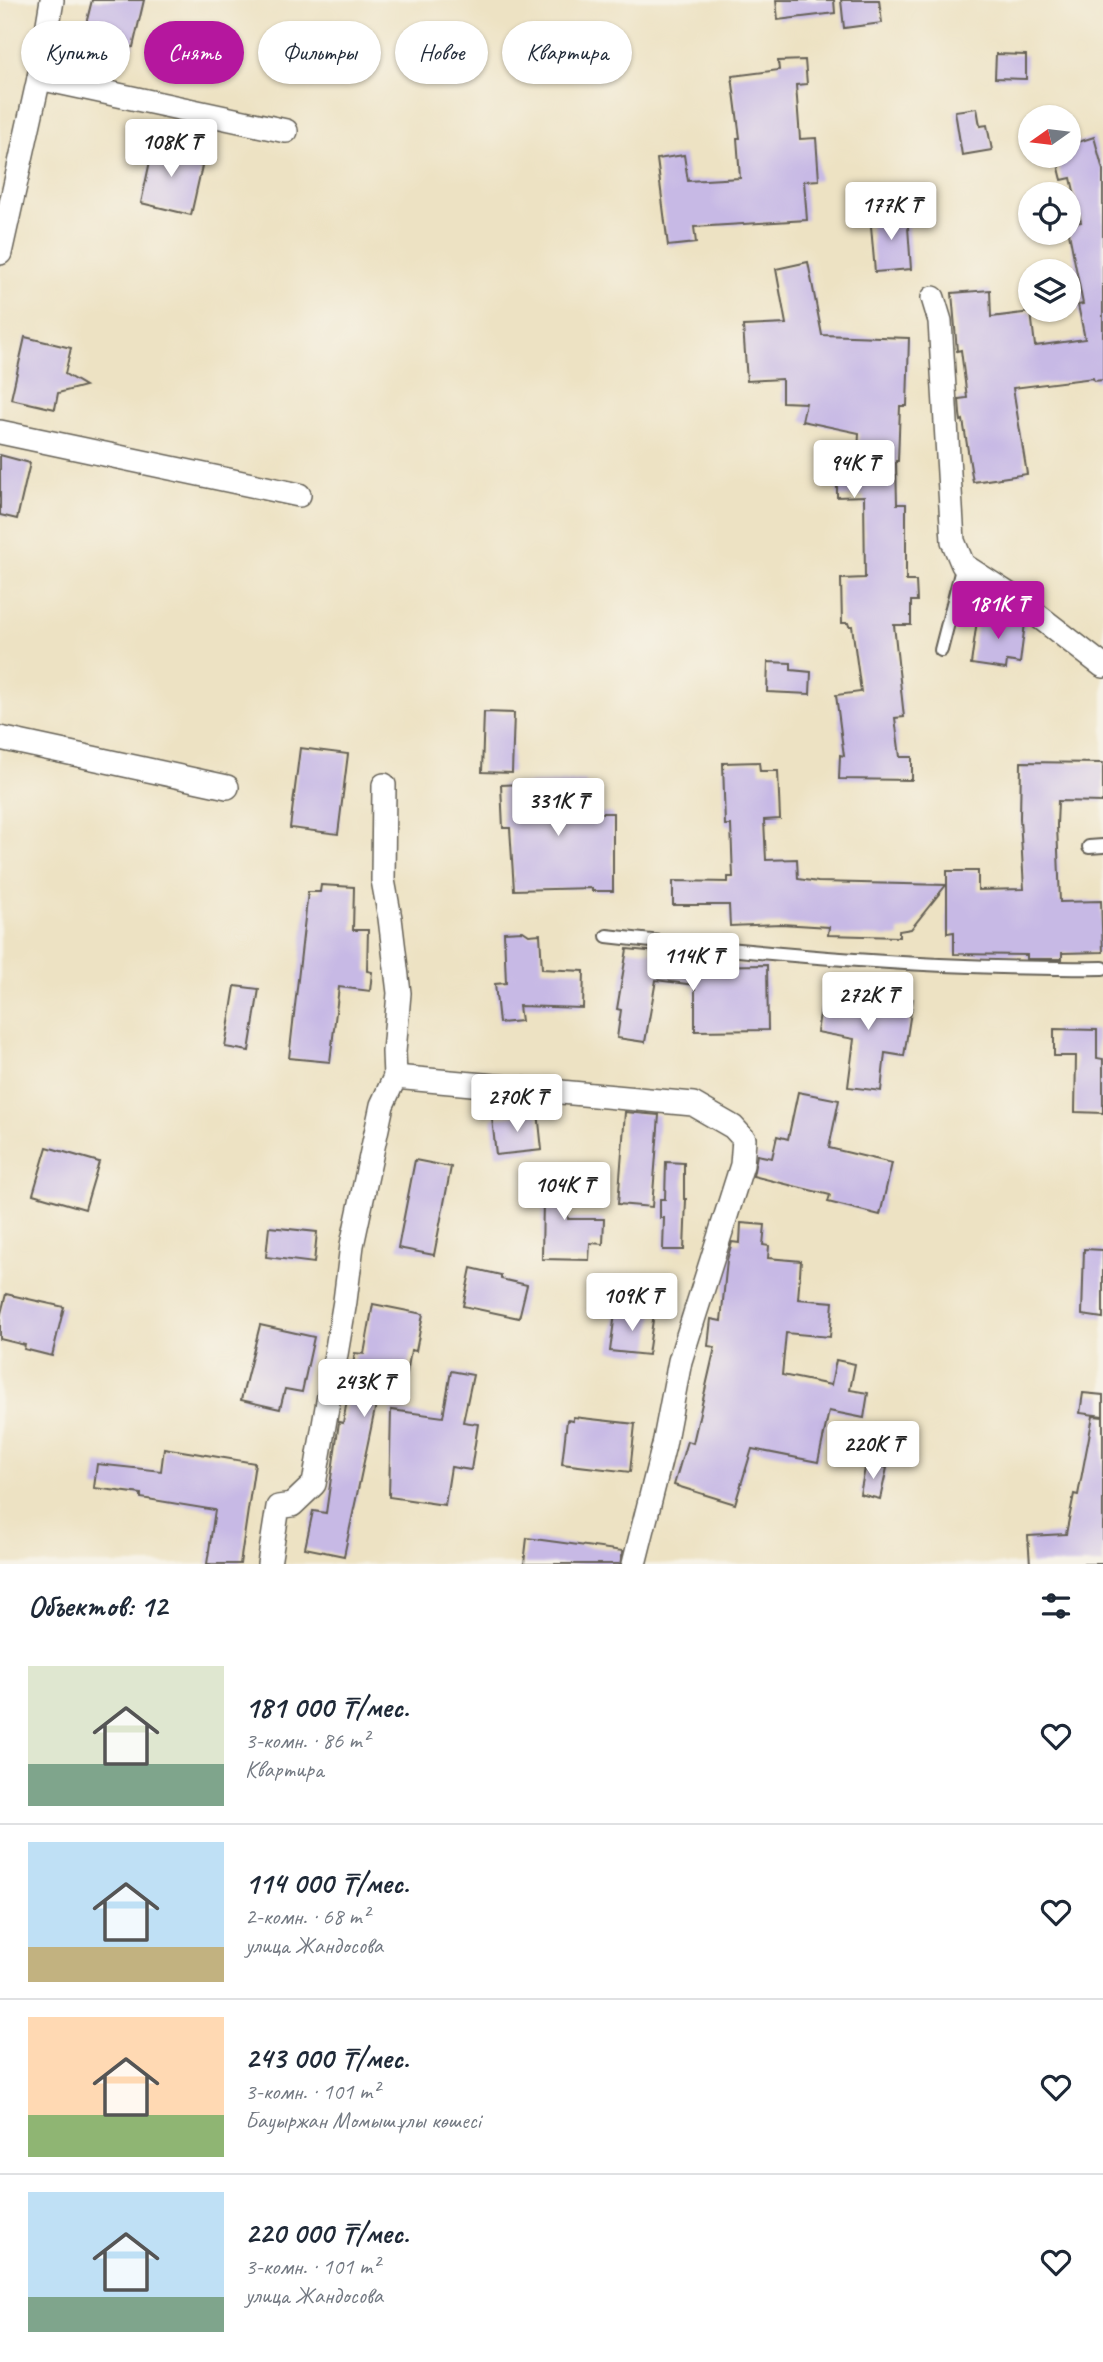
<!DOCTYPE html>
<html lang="ru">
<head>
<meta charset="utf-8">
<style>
  :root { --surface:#fff; --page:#f6f6f7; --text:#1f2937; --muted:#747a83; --line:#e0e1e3; --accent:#b5179e }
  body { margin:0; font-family:Caveat,sans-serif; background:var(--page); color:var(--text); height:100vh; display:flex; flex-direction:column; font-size:26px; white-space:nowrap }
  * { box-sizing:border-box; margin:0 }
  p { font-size:23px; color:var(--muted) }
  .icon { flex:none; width:38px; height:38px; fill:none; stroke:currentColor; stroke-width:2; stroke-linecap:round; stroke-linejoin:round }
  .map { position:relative; height:1564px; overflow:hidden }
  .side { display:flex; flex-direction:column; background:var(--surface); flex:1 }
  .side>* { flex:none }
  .hud { position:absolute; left:21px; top:21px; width:700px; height:63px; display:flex; gap:14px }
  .needle { width:46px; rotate:256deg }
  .buttons { position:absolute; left:1018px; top:105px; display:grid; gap:14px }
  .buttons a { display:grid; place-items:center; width:63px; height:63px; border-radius:50%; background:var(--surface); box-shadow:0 2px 5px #0004; font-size:35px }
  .price { position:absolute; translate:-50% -60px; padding:0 16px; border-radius:7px; background:#fff; color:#222; font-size:23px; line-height:46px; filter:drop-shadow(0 2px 4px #0008) }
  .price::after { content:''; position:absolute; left:50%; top:42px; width:21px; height:16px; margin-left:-10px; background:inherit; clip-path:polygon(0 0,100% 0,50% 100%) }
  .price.selected { background:var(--accent); color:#fff }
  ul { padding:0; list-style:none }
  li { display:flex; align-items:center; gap:21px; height:175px; padding:0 28px }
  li+li { border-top:2px solid var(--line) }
  li span { display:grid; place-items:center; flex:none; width:196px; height:140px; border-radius:0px; color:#555 }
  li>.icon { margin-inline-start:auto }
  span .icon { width:84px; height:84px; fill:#fffc; stroke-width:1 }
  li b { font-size:30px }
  h2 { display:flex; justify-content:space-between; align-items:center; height:84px; padding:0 28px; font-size:30px }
  .tag { padding:0 24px; border-radius:32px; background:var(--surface); box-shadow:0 2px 5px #0004; font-size:24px; line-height:63px }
  .tag.selected { background:var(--accent); color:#fff }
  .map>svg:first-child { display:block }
  .building { fill:#c7b9e5 }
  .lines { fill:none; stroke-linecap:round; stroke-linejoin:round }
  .lane-casing { stroke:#656156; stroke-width:16 }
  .street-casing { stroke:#656156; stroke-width:26 }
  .lane { stroke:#fff; stroke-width:12 }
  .street { stroke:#fff; stroke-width:23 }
</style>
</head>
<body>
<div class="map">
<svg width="1103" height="1564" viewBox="0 0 1103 1564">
  <rect width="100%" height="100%" fill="#f7f3e8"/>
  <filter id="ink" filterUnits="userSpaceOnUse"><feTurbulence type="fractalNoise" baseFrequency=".0143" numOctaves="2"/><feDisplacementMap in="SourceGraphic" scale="14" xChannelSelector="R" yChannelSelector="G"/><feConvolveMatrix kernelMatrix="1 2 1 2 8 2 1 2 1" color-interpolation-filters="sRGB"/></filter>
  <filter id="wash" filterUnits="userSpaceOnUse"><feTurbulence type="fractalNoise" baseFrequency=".00686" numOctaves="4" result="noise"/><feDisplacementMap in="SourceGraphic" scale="28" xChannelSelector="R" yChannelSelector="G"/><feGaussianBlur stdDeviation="1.57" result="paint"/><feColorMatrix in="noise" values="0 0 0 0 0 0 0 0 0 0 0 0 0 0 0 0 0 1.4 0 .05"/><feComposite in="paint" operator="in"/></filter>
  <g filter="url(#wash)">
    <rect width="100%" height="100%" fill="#ede2c3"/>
    <g id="blocks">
      <g class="building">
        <path d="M 92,0 L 144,0 L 133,47 L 121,49 L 108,54 L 98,44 L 82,40 Z"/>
        <path d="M 776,0 L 834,0 L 835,13 L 778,20 Z"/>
        <path d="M 841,0 L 879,0 L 882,23 L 844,28 Z"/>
        <path d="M 996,54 L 1026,55 L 1026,79 L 995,78 Z"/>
        <path d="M 805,60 L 807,84 L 796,85 L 800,139 L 816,138 L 819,180 L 804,181 L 807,220 L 694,227 L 696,243 L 668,246 L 657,159 L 684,155 L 688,181 L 740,178 L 737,138 L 740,138 L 732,76 L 779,70 L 778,61 Z"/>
        <path d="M 977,108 L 980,126 L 987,125 L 992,150 L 962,155 L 955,111 Z"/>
        <path d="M 1094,137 L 1103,170 L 1103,380 L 1094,381 L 1093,378 L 1013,388 L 1027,474 L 973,482 L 963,420 L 961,421 L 960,414 L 959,399 L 967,398 L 961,350 L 957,351 L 952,293 L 990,290 L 991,317 L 1031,312 L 1035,346 L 1085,339 L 1078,305 L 1083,304 L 1069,233 L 1069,225 L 1081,222 L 1071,178 L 1062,180 L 1056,156 L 1069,156 L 1069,145 Z"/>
        <path d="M 155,138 L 180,143 L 176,160 L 202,166 L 191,215 L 141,203 Z"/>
        <path d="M 907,213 L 911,269 L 875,272 L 870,215 Z"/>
        <path d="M 808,262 L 822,335 L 909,338 L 907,406 L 900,406 L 898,461 L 896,461 L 897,504 L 906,504 L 906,581 L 916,581 L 917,601 L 911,601 L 911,625 L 894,625 L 904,717 L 895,718 L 900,757 L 912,757 L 912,780 L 839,779 L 840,755 L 844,756 L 836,695 L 861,692 L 852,626 L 849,626 L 848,623 L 842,623 L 841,579 L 865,578 L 864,496 L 837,497 L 837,476 L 857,476 L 859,433 L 802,421 L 806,403 L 782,402 L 782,379 L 747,381 L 743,326 L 786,324 L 776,269 Z"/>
        <path d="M 25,337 L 71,348 L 65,374 L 85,386 L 58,393 L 55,409 L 11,399 Z"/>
        <path d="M 0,455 L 30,463 L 17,519 L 0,515 Z"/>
        <path d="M 978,613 L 1019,619 L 1025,623 L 1020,663 L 1007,661 L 1006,669 L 971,664 Z"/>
        <path d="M 768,662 L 791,663 L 791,670 L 811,672 L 810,694 L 767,692 Z"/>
        <path d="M 484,712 L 514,713 L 512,773 L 482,772 Z"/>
        <path d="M 300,748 L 348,754 L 338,834 L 290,828 Z"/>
        <path d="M 759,762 L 760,771 L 778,771 L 780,819 L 764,820 L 766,860 L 797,859 L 798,879 L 818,882 L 946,885 L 911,929 L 899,931 L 899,937 L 828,935 L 829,927 L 781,924 L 730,926 L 729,905 L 673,905 L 673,881 L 728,882 L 728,877 L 733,877 L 731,825 L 725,825 L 723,763 Z"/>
        <path d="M 1021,762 L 1103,763 L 1103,802 L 1058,801 L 1057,825 L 1060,902 L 1101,901 L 1103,952 L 1062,953 L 1062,959 L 1027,959 L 1027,955 L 954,954 L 954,932 L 947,933 L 947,871 L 978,871 L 978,890 L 1024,889 L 1020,818 Z"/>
        <path d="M 586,781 L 587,813 L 613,813 L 613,891 L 592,891 L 592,888 L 514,890 L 510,828 L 503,828 L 501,785 Z"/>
        <path d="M 321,885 L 354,887 L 353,930 L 368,930 L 367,971 L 372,972 L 370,991 L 339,987 L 330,1062 L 289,1058 L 308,892 L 320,892 Z"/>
        <path d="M 523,931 L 529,935 L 540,934 L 542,969 L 584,971 L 583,1008 L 519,1006 L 521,1021 L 499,1023 L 495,984 L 506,983 L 504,932 Z"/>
        <path d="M 627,949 L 688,955 L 686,966 L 767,965 L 768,1030 L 695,1031 L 695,985 L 656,980 L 645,1042 L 617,1038 L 621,1010 L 617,1009 Z"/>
        <path d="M 235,986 L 259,989 L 249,1051 L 225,1047 Z"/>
        <path d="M 864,991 L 913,999 L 904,1056 L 885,1053 L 881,1091 L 848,1087 L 854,1039 L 817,1032 L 823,995 L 863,1002 Z"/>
        <path d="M 1054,1029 L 1097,1030 L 1097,1058 L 1103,1059 L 1103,1113 L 1075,1112 L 1076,1056 L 1054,1056 Z"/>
        <path d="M 798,1092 L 839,1100 L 829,1148 L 892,1163 L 880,1215 L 828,1202 L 830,1195 L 753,1176 L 757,1155 L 772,1158 L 777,1136 L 788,1139 Z"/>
        <path d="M 538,1112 L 542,1150 L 496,1155 L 492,1118 Z"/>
        <path d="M 625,1112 L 659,1115 L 652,1207 L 618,1204 Z"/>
        <path d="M 47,1147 L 99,1162 L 85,1209 L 33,1194 Z"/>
        <path d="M 415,1160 L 451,1167 L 434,1255 L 398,1248 Z"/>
        <path d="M 666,1162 L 684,1163 L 684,1199 L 686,1199 L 684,1250 L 663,1250 L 664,1218 L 660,1218 L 660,1199 L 665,1199 Z"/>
        <path d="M 565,1168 L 568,1219 L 604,1219 L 603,1244 L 590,1243 L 589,1260 L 542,1259 L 543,1198 L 540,1198 L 538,1169 Z"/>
        <path d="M 741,1223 L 765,1225 L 763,1245 L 769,1246 L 768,1258 L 801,1261 L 798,1299 L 833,1302 L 830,1337 L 786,1333 L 782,1375 L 831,1385 L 836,1360 L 855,1364 L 850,1390 L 868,1393 L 864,1418 L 829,1411 L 818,1462 L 752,1449 L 735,1504 L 674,1485 L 687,1441 L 693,1443 L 715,1347 L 708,1346 L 711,1319 L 721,1321 L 727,1260 L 732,1242 L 740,1243 Z"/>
        <path d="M 269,1227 L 317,1232 L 314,1263 L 266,1257 Z"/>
        <path d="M 1084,1249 L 1103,1250 L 1103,1318 L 1082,1315 Z"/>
        <path d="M 471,1268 L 501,1275 L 501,1279 L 527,1285 L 519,1318 L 463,1306 Z"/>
        <path d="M 6,1294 L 64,1307 L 52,1356 L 24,1349 L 25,1345 L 0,1339 L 0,1317 Z"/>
        <path d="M 373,1304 L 423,1314 L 416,1351 L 411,1350 L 403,1398 L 378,1395 L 344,1556 L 305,1548 L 313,1511 L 326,1513 L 339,1422 L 343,1423 L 355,1353 L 364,1354 Z"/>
        <path d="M 629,1310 L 654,1313 L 648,1355 L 610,1351 L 615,1313 L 628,1315 Z"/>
        <path d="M 260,1325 L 314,1337 L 302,1392 L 285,1389 L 280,1409 L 241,1400 Z"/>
        <path d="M 451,1371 L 473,1375 L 463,1422 L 478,1424 L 471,1470 L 451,1467 L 445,1505 L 389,1497 L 391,1410 L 443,1417 Z"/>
        <path d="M 1083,1393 L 1103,1395 L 1103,1416 L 1080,1413 Z"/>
        <path d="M 1093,1416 L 1103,1417 L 1103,1564 L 1030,1564 L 1028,1536 L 1066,1534 L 1074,1494 L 1078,1495 Z"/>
        <path d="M 573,1417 L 635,1424 L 630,1472 L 562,1464 L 567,1420 L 573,1421 Z"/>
        <path d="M 164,1448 L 255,1463 L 240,1564 L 207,1564 L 215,1510 L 141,1498 L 141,1494 L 94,1488 L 97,1464 L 161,1471 Z"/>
        <path d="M 866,1463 L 887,1468 L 880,1499 L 860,1494 Z"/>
        <path d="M 527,1538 L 623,1551 L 620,1564 L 524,1564 Z"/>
      </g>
    </g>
  </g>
  <g filter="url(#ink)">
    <use href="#blocks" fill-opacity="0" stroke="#656156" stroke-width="2"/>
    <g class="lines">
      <g class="lane-casing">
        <g id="lane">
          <path d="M 941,650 L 963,565"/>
          <path d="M 1089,847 L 1103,846"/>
          <path d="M 607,936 C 772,955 937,970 1103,968"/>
        </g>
      </g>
      <g class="street-casing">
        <g id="street">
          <path d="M 39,78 L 286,131"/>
          <path d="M 0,253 L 39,78 L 52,0"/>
          <path d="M 933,298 L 940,321 L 953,541 L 963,565 L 1019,601 L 1103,666"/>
          <path d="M 0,432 L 299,495"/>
          <path d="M 0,738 L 227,787"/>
          <path d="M 395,1077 L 693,1104 L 733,1127 L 744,1139 L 742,1165 L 680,1361 L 664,1445 L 634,1564"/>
          <path d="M 269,1564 L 278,1507 L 292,1505 L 314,1484 L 345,1301 L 352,1245 L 382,1105 L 395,1077 L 394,1052 L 399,993 L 390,918 L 383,880 L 384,785"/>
        </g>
      </g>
      <use href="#lane" class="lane"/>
      <use href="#street" class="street"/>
    </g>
  </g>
</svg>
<div class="buttons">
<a><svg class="needle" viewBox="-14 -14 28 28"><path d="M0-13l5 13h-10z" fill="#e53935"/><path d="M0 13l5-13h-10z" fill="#747a83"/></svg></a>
<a><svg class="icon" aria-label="locate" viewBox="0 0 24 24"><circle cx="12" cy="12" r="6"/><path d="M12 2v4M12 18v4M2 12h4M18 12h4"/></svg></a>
<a><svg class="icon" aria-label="layers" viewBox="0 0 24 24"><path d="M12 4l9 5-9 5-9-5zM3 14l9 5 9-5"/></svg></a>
</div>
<b class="price" style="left:171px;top:179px">108K ₸</b>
<b class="price" style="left:891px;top:242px">177K ₸</b>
<b class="price" style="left:854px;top:500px">94K ₸</b>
<b class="price selected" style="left:998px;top:641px">181K ₸</b>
<b class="price" style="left:558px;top:838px">331K ₸</b>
<b class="price" style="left:693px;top:993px">114K ₸</b>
<b class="price" style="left:868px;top:1032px">272K ₸</b>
<b class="price" style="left:517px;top:1134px">270K ₸</b>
<b class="price" style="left:564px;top:1222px">104K ₸</b>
<b class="price" style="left:632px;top:1333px">109K ₸</b>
<b class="price" style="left:364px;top:1419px">243K ₸</b>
<b class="price" style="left:873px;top:1481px">220K ₸</b>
<div class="hud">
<a class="tag">Купить</a>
<a class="tag selected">Снять</a>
<a class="tag">Фильтры</a>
<a class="tag">Новое</a>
<a class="tag">Квартира</a>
</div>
</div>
<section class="side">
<h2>Объектов: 12<svg class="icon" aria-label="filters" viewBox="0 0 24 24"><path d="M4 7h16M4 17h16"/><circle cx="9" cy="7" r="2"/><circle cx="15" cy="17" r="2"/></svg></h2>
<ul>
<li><span style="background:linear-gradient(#dfe7d0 70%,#7fa58c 0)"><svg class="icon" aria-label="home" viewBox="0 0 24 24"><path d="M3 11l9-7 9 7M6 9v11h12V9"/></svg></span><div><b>181 000 ₸/мес.</b><p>3-комн. · 86 m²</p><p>Квартира</p></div><svg class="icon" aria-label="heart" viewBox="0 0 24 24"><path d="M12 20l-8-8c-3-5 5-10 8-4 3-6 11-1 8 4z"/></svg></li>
<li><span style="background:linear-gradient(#bfe0f5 75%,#c2b280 0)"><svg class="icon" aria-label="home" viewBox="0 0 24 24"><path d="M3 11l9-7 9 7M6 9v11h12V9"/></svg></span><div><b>114 000 ₸/мес.</b><p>2-комн. · 68 m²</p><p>улица Жандосова</p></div><svg class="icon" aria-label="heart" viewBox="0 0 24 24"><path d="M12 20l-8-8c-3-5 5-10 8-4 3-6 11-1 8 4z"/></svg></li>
<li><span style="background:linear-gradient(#ffd9b3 70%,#8fb573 0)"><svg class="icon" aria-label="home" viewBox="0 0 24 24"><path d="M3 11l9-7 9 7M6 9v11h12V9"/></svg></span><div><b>243 000 ₸/мес.</b><p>3-комн. · 101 m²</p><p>Бауыржан Момышұлы көшесі</p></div><svg class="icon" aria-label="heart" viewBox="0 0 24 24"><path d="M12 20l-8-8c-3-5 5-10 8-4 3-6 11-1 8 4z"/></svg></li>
<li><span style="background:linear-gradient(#bfe0f5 75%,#7fa58c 0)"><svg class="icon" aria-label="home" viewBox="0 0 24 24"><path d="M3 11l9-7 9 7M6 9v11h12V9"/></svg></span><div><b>220 000 ₸/мес.</b><p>3-комн. · 101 m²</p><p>улица Жандосова</p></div><svg class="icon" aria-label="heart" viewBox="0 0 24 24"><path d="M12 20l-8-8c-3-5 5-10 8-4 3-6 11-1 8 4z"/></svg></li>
</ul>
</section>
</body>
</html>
